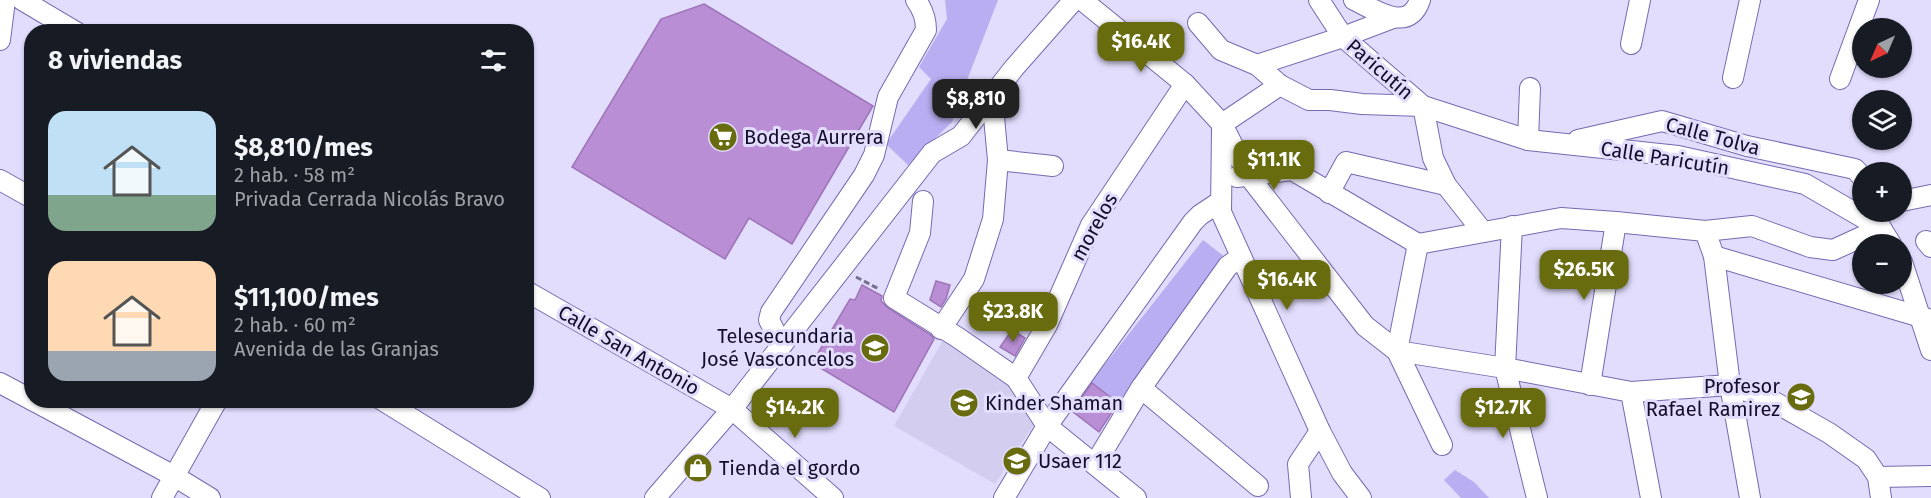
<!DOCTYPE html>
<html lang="es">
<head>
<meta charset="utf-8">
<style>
  :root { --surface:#171b24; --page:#242831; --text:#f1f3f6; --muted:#9ea1a6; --accent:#696c0e }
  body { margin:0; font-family:"Fira Sans",sans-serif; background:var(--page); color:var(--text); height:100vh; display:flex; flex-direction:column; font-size:22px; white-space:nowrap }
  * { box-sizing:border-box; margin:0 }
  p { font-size:20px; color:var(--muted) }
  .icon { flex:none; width:33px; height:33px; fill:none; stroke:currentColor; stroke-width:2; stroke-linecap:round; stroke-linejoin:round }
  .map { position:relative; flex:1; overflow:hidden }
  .details { position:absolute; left:24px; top:24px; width:510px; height:384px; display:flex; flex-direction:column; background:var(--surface); border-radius:24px; box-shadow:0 2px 4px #0004 }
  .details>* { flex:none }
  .needle { width:39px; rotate:224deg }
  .controls { position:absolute; left:1852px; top:18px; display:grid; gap:12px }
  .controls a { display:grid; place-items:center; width:60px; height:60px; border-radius:50%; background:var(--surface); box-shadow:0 2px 4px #0004; font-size:30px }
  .price { position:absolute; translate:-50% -51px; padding:0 14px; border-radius:12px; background:var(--accent); color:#fff; font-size:20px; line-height:39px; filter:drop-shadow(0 2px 3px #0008) }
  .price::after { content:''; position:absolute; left:50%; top:36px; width:18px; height:14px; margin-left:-9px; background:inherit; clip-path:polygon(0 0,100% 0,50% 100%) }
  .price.on { background:#222; color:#fff }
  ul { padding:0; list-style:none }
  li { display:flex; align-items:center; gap:18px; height:150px; padding:0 24px }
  li span { display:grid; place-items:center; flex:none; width:168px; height:120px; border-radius:18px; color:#555 }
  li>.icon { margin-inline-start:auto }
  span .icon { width:72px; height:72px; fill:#fffc; stroke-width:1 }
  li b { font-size:26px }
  h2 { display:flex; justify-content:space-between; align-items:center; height:72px; padding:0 24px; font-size:26px }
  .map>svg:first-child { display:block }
  .built { fill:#d3cef0 }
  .green { fill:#b9aef1 }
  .building { fill:#b98ed4; stroke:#9d74b7; stroke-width:1.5 }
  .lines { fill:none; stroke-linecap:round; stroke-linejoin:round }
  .minor-casing { stroke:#7769b0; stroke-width:22 }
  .path { stroke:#76708e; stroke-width:3; stroke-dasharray:6 3; stroke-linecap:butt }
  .minor { stroke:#fff; stroke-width:20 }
  .labels { text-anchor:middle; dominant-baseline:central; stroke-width:6; stroke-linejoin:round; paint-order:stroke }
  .street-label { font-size:20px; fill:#140d29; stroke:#e2ddfd }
  .poi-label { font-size:20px; fill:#140d29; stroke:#e2ddfd; text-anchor:start }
</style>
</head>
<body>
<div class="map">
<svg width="1931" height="498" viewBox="0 0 1931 498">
  <rect width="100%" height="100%" fill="#e2ddfd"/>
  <path class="built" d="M 943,340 L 1009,383 L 1035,423 L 995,484 L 894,426 Z"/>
  <g class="green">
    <path d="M 945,0 L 998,0 L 964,88 L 952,122 L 908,165 L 886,144 L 931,79 L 919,67 L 947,19 Z"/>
    <path d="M 1203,240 L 1230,261 L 1118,403 L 1091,382 Z"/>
    <path d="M 1455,470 L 1474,482 L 1489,498 L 1461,498 L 1444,480 Z"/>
  </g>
  <g class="building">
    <path d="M 704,4 L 873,106 L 792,244 L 749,218 L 725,259 L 572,167 L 661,19 Z"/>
    <path d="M 936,281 L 950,285 L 946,299 L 941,307 L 930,300 Z"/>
    <path d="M 862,285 L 882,296 L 881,301 L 888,308 L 931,335 L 934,339 L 894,412 L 812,363 L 850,299 L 855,300 Z"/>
    <path d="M 1012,330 L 1025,338 L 1015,356 L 1000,347 Z"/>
    <path d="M 1092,383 L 1118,403 L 1099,432 L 1072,411 Z"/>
  </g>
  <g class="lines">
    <g class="minor-casing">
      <g id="minor">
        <path d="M 22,0 L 76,32"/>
        <path d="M 1082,0 L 1185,84 L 1222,124 L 1248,175 L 1365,326 L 1397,351 L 1442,445"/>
        <path d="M 1319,0 L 1343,37 L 1423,106"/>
        <path d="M 1354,0 C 1376,10 1408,34 1420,0"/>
        <path d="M 1198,23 L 1221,50 L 1257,65 L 1280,85 L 1309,100 L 1330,100 L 1362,104 L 1423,106 L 1528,140 L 1678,156 L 1805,184 L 1881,228 L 1891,244"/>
        <path d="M 0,40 L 5,0"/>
        <path d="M 1631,44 L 1640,0"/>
        <path d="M 1257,65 L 1343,37 L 1393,18"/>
        <path d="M 1733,78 L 1750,0"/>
        <path d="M 1840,79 L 1869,0"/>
        <path d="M 1423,106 L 1433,158 L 1446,185 L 1483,232"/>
        <path d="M 1222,124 L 1280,85"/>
        <path d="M 1222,129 L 1221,212 L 1320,431 L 1342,473 L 1361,498"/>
        <path d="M 1528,140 L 1530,88"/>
        <path d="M 1578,140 L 1662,121 L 1747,146 L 1855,169 L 1863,178"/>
        <path d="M 998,160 L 1053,166"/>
        <path d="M 1237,177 L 1292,170 L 1418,244"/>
        <path d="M 0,180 L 32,198"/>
        <path d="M 1329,193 L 1346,162 L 1446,185"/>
        <path d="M 923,201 L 920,233 L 894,298 L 957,337 L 1016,378 L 1047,426 L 1136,498"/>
        <path d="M 1902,201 L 1931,195"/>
        <path d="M 1512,226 L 1505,368 L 1537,498"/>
        <path d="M 1705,231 L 1714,256 L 1730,385 L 1750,498"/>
        <path d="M 1926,241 L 1931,247"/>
        <path d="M 1418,244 L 1561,218 L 1616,222 L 1705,231 L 1752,226 L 1810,247 L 1833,250 L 1881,228"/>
        <path d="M 1714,256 L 1931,320"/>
        <path d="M 1902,262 L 1931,350"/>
        <path d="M 526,291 L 732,409 L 833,498"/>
        <path d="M 941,329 L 974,279 L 993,219 L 998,160 L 992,96"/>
        <path d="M 781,344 L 769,320 L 771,312 L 864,175 L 874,155 L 888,97 L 926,30 C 926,18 923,10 916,0"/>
        <path d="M 1397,351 L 1505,368 L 1631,392 L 1730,385 L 1769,399 L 1829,433 L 1866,459 L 1878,477 L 1881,498"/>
        <path d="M 1397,351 L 1418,244"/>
        <path d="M 1016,378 L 1047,325 L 1091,225 L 1185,84"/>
        <path d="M 0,383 L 32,400"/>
        <path d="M 1590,385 L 1616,222"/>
        <path d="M 1141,388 L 1258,486"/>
        <path d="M 1631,392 L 1651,498"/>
        <path d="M 32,400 L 174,476 L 210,498"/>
        <path d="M 382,400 L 540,498"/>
        <path d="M 1095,464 L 1141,388 L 1228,266 L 1241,257"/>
        <path d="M 1878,477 L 1931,476"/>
        <path d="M 162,498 L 217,400"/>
        <path d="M 655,498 L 732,409 L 932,153 L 961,136 L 1014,68 L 1074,0"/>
        <path d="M 1004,498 L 1047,426 L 1193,222 L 1200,215 L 1221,201"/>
        <path d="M 1301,498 L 1298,464 L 1320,431"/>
      </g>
    </g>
    <path class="path" d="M 856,277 L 879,289"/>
    <use href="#minor" class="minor"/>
  </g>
  <defs>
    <g id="supermarket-disc" transform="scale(1.5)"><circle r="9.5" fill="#696c0e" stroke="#e2ddfd"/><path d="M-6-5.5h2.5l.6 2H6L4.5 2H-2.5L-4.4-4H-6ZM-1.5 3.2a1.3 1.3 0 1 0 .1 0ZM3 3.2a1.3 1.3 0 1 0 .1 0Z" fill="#fff"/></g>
    <g id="school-disc" transform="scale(1.5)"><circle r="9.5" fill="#696c0e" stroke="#e2ddfd"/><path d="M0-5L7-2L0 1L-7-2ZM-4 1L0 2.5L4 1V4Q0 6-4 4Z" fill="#fff"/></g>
    <g id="shop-disc" transform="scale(1.5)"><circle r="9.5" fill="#696c0e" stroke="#e2ddfd"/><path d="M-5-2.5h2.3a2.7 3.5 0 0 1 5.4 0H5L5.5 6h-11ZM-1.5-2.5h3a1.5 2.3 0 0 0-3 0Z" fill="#fff"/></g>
  </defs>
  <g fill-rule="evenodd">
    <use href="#supermarket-disc" x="723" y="137"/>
    <use href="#school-disc" x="875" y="348"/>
    <use href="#school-disc" x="1801" y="397"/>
    <use href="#school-disc" x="964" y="403"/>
    <use href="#school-disc" x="1017" y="461"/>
    <use href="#shop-disc" x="698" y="468"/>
  </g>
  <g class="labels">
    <g class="street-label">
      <text transform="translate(1380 69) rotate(41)">Paricutín</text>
      <text transform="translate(1713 136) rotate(15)">Calle Tolva</text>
      <text transform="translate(1665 158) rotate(9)">Calle Paricutín</text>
      <text transform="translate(1094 227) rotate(-61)">morelos</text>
      <text transform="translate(629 350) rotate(30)">Calle San Antonio</text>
    </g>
    <g class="poi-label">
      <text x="744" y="137">Bodega Aurrera</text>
      <text x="854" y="336" text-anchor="end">Telesecundaria<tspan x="854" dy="23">José Vasconcelos</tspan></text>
      <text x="1780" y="386" text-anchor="end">Profesor<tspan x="1780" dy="23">Rafael Ramirez</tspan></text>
      <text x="985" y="403">Kinder Shaman</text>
      <text x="1038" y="461">Usaer 112</text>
      <text x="719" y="468">Tienda el gordo</text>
    </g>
  </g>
</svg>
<div class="controls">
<a><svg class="needle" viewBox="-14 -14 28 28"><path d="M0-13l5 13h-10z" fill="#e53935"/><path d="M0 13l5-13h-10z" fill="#9ea1a6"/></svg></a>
<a><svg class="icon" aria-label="layers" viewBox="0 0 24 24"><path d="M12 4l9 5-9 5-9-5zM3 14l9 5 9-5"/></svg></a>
<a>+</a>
<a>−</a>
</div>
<b class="price" style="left:1141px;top:73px">$16.4K</b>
<b class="price on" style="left:976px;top:130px">$8,810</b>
<b class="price" style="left:1274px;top:191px">$11.1K</b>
<b class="price" style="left:1584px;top:301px">$26.5K</b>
<b class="price" style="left:1287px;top:311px">$16.4K</b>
<b class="price" style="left:1013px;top:343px">$23.8K</b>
<b class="price" style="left:795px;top:439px">$14.2K</b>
<b class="price" style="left:1503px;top:439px">$12.7K</b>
<section class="details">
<h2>8 viviendas<svg class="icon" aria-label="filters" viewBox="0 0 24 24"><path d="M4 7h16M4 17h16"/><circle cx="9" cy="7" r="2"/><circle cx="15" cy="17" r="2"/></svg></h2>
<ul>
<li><span style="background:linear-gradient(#bfe0f5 70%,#7fa58c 0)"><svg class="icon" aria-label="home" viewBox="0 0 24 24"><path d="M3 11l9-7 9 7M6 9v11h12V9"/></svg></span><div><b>$8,810/mes</b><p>2 hab. · 58 m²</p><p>Privada Cerrada Nicolás Bravo</p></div></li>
<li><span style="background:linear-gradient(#ffd9b3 75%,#9aa5b1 0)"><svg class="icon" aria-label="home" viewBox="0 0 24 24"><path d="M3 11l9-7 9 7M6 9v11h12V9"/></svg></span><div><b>$11,100/mes</b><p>2 hab. · 60 m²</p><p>Avenida de las Granjas</p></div></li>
</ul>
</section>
</div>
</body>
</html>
